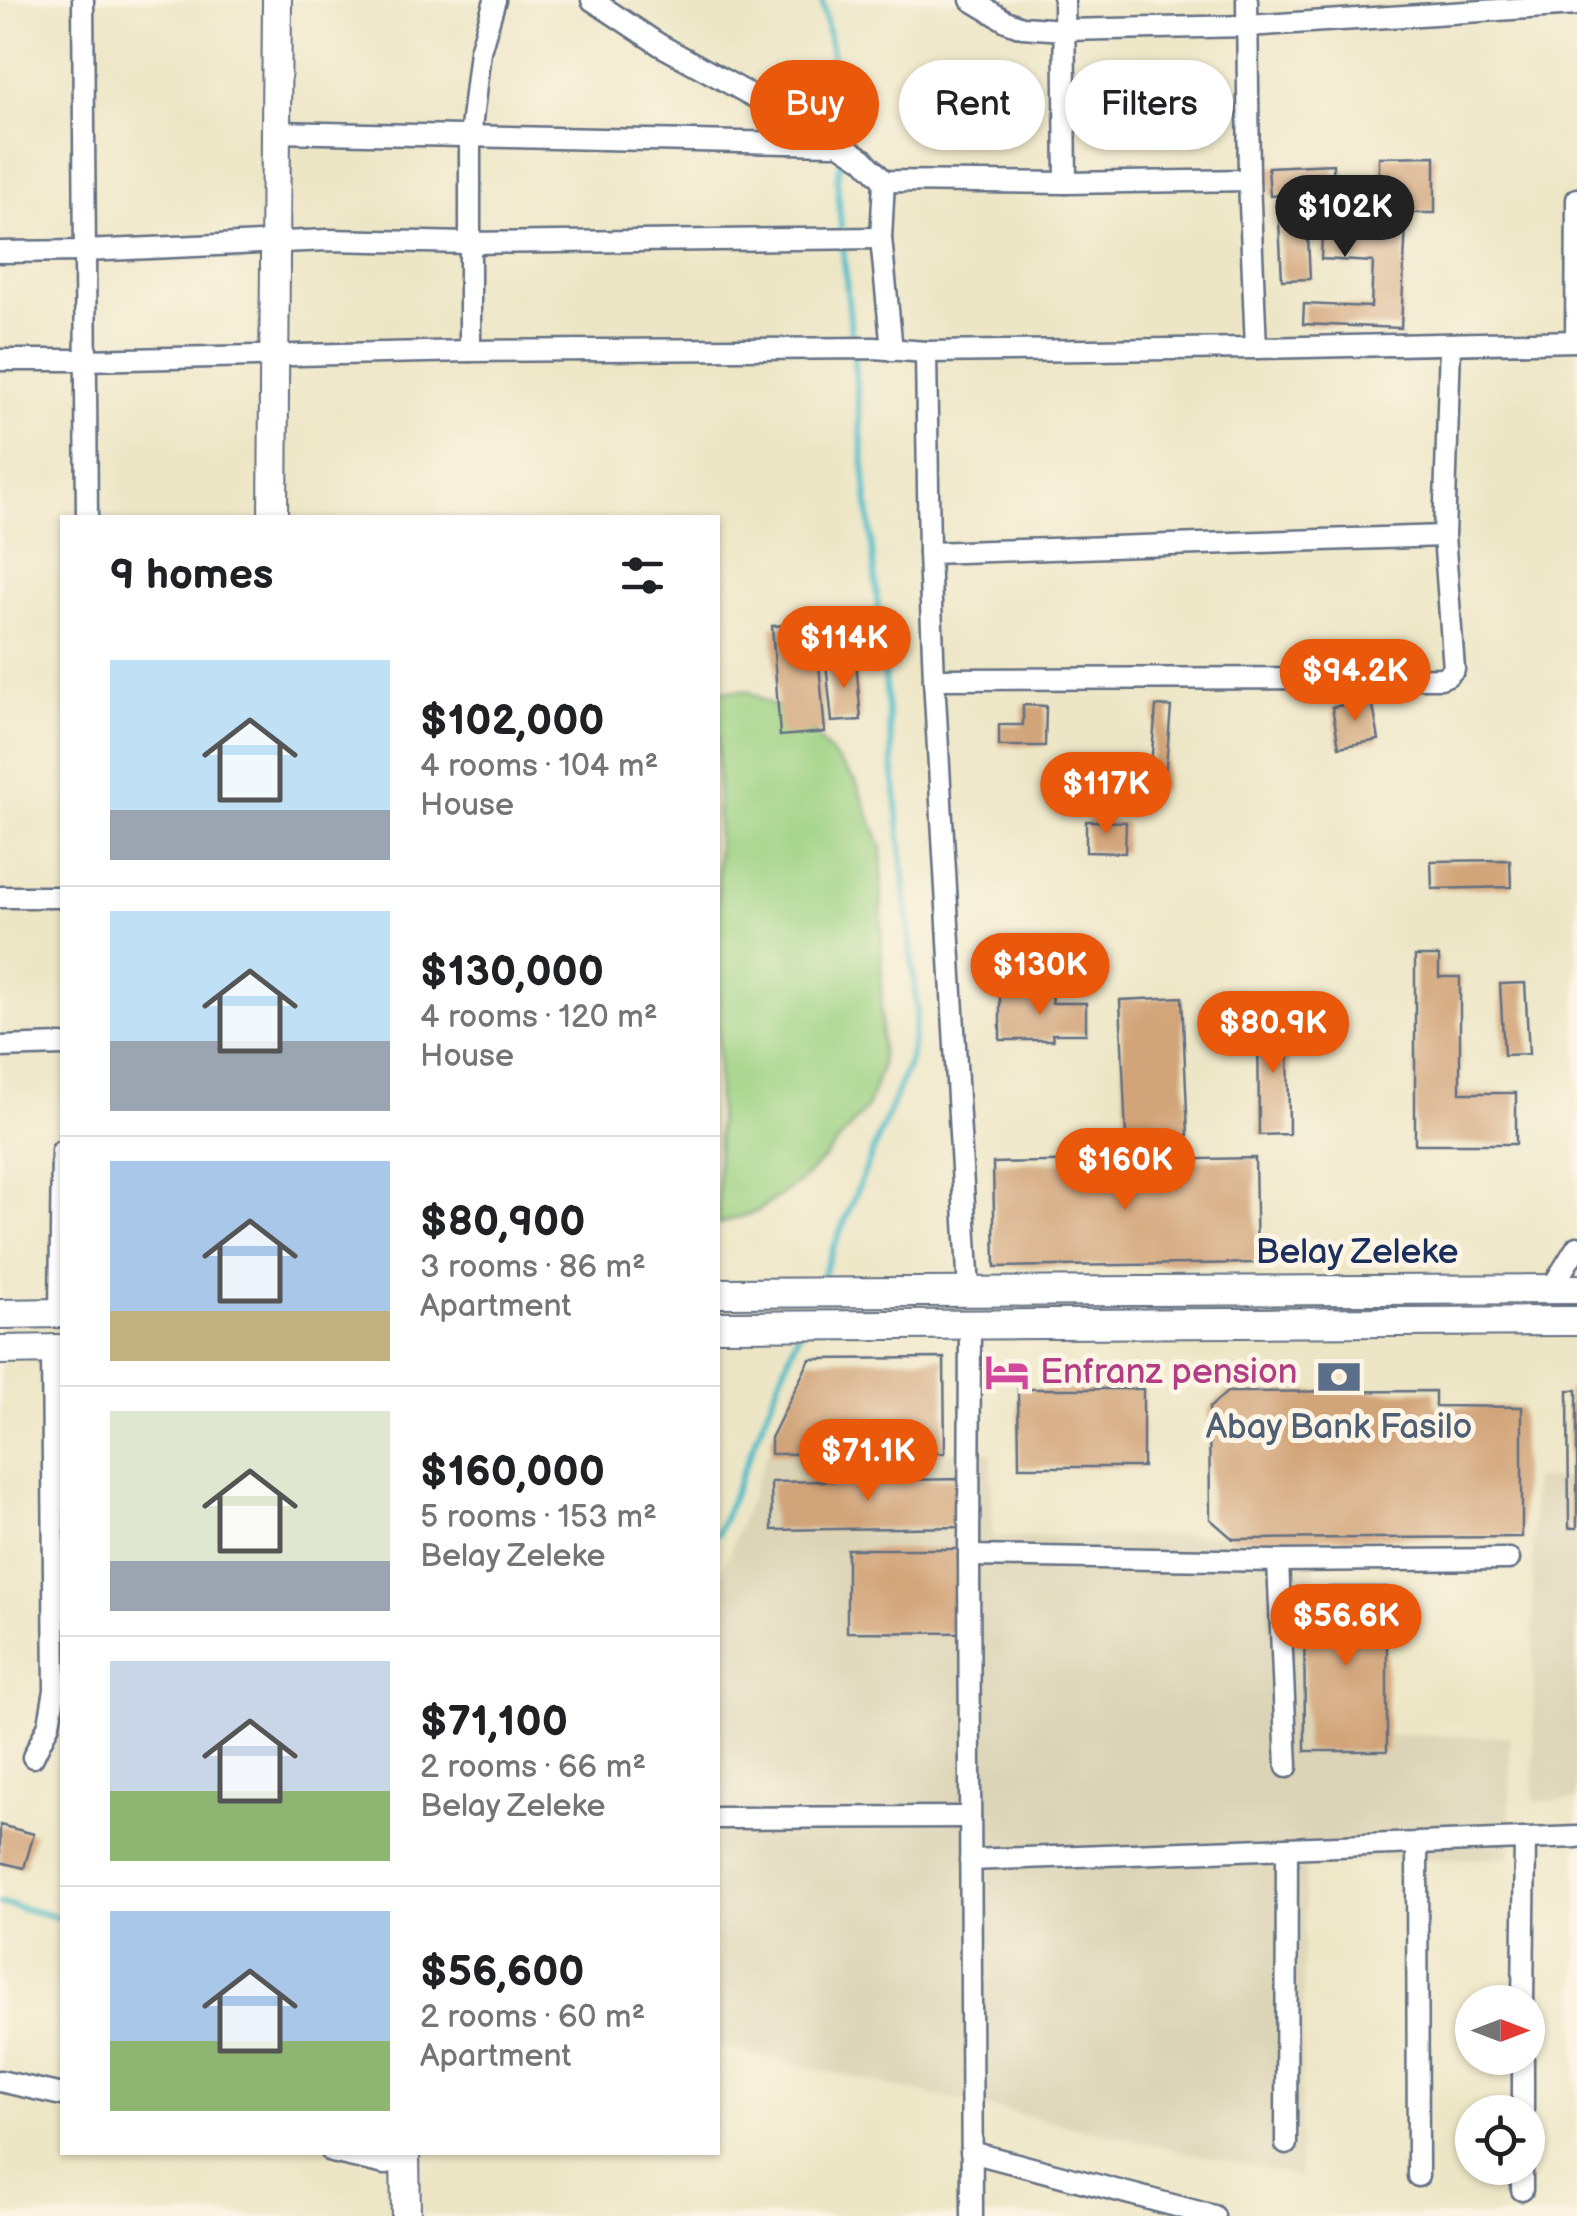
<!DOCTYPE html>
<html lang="en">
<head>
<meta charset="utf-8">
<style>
  :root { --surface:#fff; --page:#f6f6f6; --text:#202124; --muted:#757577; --line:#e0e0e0; --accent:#ea580c }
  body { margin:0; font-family:"Balsamiq Sans",sans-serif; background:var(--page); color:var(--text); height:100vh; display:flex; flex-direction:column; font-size:38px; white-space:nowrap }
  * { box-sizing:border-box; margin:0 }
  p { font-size:32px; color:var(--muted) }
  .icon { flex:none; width:55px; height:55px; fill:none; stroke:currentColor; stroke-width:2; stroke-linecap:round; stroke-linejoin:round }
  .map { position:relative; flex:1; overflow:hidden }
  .drawer { position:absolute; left:60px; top:515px; width:660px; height:1640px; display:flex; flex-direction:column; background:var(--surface); border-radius:0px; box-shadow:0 2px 8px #0004 }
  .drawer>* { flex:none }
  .hud { position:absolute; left:750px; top:60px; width:675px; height:90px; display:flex; gap:20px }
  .needle { width:65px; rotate:90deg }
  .controls { position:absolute; left:1455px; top:1985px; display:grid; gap:20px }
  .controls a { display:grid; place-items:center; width:90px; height:90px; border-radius:50%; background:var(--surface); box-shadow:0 2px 8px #0004; font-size:50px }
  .price { position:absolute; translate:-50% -85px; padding:0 22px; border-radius:35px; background:var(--accent); color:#fff; font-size:32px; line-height:65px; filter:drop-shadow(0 2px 5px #0008) }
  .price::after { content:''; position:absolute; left:50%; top:60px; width:30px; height:22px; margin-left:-15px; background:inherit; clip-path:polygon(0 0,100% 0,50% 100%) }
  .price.on { background:#222; color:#fff }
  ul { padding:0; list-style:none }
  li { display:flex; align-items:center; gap:30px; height:250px; padding:0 50px }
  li+li { border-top:2px solid var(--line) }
  li span { display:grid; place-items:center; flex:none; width:280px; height:200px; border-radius:0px; color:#555 }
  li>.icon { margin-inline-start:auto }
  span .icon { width:120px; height:120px; fill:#fffc; stroke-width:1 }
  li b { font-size:42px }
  h2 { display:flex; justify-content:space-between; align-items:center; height:120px; padding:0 50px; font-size:42px }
  .tag { padding:0 35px; border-radius:45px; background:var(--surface); box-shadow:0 2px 8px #0004; font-size:35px; line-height:90px }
  .tag.on { background:var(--accent); color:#fff }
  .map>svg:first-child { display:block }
  .built { fill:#dcd4b6 }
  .green { fill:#9cd182; stroke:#5c8070; stroke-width:2.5 }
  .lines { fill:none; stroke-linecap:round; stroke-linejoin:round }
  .stream { stroke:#4dbbc7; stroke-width:6 }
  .building { fill:#d2a479 }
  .minor-casing { stroke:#646f82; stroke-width:25 }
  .tertiary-casing { stroke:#646f82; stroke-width:32 }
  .minor { stroke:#fff; stroke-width:20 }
  .tertiary { stroke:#fff; stroke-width:28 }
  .labels { text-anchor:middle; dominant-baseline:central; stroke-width:10; stroke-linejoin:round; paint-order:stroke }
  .street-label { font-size:35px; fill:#1b2f5e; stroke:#fcf5e5 }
  .hotel-label { font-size:35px; fill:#b23c85; stroke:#fcf5e5; text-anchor:start }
  .service-label { font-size:35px; fill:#4e5e75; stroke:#fcf5e5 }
</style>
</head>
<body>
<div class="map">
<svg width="1577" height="2216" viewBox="0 0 1577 2216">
  <rect width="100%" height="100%" fill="#fcf5e5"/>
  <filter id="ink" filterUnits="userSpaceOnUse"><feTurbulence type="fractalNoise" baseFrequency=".01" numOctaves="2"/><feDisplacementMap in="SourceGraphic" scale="20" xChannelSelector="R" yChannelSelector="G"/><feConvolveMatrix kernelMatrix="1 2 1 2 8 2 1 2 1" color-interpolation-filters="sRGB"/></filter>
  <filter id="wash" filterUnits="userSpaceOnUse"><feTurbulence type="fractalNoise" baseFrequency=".0048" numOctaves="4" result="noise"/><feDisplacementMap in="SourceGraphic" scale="40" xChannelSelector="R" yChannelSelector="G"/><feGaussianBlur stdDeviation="2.25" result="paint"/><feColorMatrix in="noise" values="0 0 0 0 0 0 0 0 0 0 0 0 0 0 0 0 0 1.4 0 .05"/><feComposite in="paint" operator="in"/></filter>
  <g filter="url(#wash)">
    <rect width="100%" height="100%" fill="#ede6c6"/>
    <g class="built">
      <path d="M 768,1451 L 991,1452 L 993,1537 L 1315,1534 L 1317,1735 L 1510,1736 L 1510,1858 L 1306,1863 L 1299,2177 L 718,2047 L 718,1581 Z"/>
      <path d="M 1533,1479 L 1577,1479 L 1577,1800 L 1534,1801 Z"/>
    </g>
    <path class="green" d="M 718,691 L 747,691 L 778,708 L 813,733 L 856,782 L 882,848 L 881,1067 L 868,1106 L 828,1154 L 801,1181 L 756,1212 L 718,1224 Z"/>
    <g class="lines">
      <g class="stream">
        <path d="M 819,1284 L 910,1060 L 917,1011 L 842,238 L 837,180 L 846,129 L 822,0"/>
        <path d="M 718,1533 L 799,1332"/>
        <path d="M 0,1903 L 62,1918"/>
      </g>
    </g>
    <g id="blocks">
      <g class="building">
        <path d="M 1435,156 L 1435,213 L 1379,213 L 1379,157 Z"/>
        <path d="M 1333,164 L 1334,192 L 1270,196 L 1268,167 Z"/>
        <path d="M 1333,199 L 1335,219 L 1406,222 L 1401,328 L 1303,324 L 1304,304 L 1371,307 L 1373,262 L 1321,259 L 1322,235 L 1308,237 L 1310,279 L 1282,280 L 1278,202 Z"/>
        <path d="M 806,624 L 809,665 L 819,664 L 825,732 L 780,736 L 772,626 Z"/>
        <path d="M 856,660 L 861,720 L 832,722 L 826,663 Z"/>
        <path d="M 1372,700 L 1379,740 L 1339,747 L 1332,707 Z"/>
        <path d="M 1023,705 L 1046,706 L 1045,746 L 999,746 L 999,725 L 1023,725 Z"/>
        <path d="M 1156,706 L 1171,707 L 1164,790 L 1149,789 Z"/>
        <path d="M 1086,821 L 1126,822 L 1125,853 L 1086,852 Z"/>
        <path d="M 1510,860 L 1511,887 L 1432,889 L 1431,861 Z"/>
        <path d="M 1415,956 L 1439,956 L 1439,977 L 1460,977 L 1460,1093 L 1516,1093 L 1516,1144 L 1415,1144 Z"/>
        <path d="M 1525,983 L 1529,1054 L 1504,1055 L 1500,984 Z"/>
        <path d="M 1000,996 L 1053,996 L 1052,1003 L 1086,1003 L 1086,1034 L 1052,1034 L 1053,1040 L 1000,1040 Z"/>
        <path d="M 1182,997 L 1188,1135 L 1126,1137 L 1120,1000 Z"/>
        <path d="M 1258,1018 L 1288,1018 L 1289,1134 L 1259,1135 Z"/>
        <path d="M 1255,1158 L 1257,1263 L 995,1267 L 993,1163 Z"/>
        <path d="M 944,1358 L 945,1453 L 771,1454 L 771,1438 L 810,1359 Z"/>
        <path d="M 1018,1389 L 1143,1389 L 1143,1467 L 1019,1467 Z"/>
        <path d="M 1568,1390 L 1577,1390 L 1577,1528 L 1569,1528 Z"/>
        <path d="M 1435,1391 L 1435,1406 L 1522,1407 L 1522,1537 L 1233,1539 L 1210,1519 L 1209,1408 L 1227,1392 Z"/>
        <path d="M 965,1479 L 966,1527 L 772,1530 L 771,1482 Z"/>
        <path d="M 847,1549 L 966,1549 L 966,1633 L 847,1632 Z"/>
        <path d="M 1304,1587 L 1387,1587 L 1387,1751 L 1305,1751 Z"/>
        <path d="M 0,1825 L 34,1834 L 24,1868 L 0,1862 Z"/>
      </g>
    </g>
  </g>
  <g filter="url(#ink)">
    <use href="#blocks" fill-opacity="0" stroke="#646f82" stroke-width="2.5"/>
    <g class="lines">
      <g class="minor-casing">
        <g id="minor">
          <path d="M 83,0 L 87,518"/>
          <path d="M 592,0 L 660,45 L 840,144 L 863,159 L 884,181 L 1066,183 L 1249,180"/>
          <path d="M 971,0 L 1006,21 L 1022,27 L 1064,30 L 1247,26 L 1577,5"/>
          <path d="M 1064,0 L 1066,183"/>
          <path d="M 1247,0 L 1249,180 L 1256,348"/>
          <path d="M 275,132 L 833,144"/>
          <path d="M 884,181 L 881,238 L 892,350"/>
          <path d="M 0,252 L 84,251 L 328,240 L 469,243 L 881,238"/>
          <path d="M 1576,341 L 1577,199"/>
          <path d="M 470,351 L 470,137 L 480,51 L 495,0"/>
          <path d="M 926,352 L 929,553 L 934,679 L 969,1291"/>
          <path d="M 0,360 L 85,360 L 470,351 L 874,348 L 926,352 L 1256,348 L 1577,341"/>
          <path d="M 929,553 L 1444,536"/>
          <path d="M 934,679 L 1441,678 L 1448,675 L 1454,669 L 1444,536 L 1450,345"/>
          <path d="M 0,897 L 62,897"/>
          <path d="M 0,1047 L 62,1045"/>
          <path d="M 1551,1289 L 1577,1247"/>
          <path d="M 60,1313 L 62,1151"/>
          <path d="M 970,1323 L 969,1556 L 972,2216"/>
          <path d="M 969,1556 L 1278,1561 L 1509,1559"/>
          <path d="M 1278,1561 L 1287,1767"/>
          <path d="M 33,1757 L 49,1724 L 55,1690 L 52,1349"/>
          <path d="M 718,1818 L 970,1817"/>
          <path d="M 1417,1843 L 1418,2176"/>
          <path d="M 970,1860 L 1577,1837"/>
          <path d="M 1523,2002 L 1525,1839"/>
          <path d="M 0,2081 L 62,2095"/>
          <path d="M 1523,2112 L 1523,2058"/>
          <path d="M 1286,2144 L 1287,1848"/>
          <path d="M 332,2152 L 385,2164"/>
          <path d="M 971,2152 L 1214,2216"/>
          <path d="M 1522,2190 L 1522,2168"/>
        </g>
      </g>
      <g class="tertiary-casing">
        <g id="tertiary">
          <path d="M 273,518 L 277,0"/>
          <path d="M 718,1293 L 1577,1289"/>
          <path d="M 0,1314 L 62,1313"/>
          <path d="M 718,1326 L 1577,1321"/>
          <path d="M 0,1350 L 62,1349"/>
          <path d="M 405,2152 L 406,2216"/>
        </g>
      </g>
      <use href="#minor" class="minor"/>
      <use href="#tertiary" class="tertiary"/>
    </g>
  </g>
  <defs>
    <g id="hotel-bare" transform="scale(3.45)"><path d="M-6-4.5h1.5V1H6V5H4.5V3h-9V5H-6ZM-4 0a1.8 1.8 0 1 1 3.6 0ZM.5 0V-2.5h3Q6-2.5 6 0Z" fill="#d1479c" stroke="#fcf5e5" stroke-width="2.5" paint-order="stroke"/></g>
    <g id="bank-bare" transform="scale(3.45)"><path d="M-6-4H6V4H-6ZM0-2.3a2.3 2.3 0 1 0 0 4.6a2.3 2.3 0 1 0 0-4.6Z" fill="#5c6f8a" stroke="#fcf5e5" stroke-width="2.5" paint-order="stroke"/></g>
  </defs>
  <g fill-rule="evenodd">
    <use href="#hotel-bare" x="1007" y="1372"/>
    <use href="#bank-bare" x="1339" y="1377"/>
  </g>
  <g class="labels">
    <g class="street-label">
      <text x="1357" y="1252">Belay Zeleke</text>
    </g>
    <g class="hotel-label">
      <text x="1040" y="1372">Enfranz pension</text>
    </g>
    <g class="service-label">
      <text x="1339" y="1427">Abay Bank Fasilo</text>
    </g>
  </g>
</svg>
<div class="controls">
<a><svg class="needle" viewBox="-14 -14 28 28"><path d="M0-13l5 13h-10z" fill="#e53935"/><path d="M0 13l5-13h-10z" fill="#757577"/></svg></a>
<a><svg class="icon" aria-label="locate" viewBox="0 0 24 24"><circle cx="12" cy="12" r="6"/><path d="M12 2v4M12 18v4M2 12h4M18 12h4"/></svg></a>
</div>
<b class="price on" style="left:1345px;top:260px">$102K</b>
<b class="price" style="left:844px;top:691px">$114K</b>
<b class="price" style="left:1355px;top:724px">$94.2K</b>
<b class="price" style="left:1106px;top:837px">$117K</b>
<b class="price" style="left:1040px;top:1018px">$130K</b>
<b class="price" style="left:1273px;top:1076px">$80.9K</b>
<b class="price" style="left:1125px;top:1213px">$160K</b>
<b class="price" style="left:868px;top:1504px">$71.1K</b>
<b class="price" style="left:1346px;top:1669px">$56.6K</b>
<div class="hud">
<a class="tag on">Buy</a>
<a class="tag">Rent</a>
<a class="tag">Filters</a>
</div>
<section class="drawer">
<h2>9 homes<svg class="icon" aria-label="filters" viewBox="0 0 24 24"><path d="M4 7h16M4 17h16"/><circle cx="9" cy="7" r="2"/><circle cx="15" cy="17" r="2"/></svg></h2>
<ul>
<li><span style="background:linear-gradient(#bfe0f5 75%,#9aa5b1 0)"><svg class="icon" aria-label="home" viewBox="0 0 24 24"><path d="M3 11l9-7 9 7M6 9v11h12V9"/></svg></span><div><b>$102,000</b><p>4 rooms · 104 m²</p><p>House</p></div></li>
<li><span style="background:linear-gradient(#bfe0f5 65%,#9aa5b1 0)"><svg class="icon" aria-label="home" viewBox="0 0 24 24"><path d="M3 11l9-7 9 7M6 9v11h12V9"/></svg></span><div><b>$130,000</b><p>4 rooms · 120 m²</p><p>House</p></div></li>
<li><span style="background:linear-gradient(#a9c7e8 75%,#c2b280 0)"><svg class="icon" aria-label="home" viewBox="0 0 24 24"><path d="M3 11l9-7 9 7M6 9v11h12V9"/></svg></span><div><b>$80,900</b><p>3 rooms · 86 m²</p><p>Apartment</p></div></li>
<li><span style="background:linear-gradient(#dfe7d0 75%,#9aa5b1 0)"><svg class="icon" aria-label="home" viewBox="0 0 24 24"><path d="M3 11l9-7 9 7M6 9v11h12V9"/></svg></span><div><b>$160,000</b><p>5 rooms · 153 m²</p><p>Belay Zeleke</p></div></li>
<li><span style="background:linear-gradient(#c9d6e8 65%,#8fb573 0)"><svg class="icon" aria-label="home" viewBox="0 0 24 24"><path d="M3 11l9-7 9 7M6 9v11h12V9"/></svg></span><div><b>$71,100</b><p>2 rooms · 66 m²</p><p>Belay Zeleke</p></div></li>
<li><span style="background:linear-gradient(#a9c7e8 65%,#8fb573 0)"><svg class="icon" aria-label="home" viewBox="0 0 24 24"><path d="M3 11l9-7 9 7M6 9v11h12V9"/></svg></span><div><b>$56,600</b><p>2 rooms · 60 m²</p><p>Apartment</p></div></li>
</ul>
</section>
</div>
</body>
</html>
